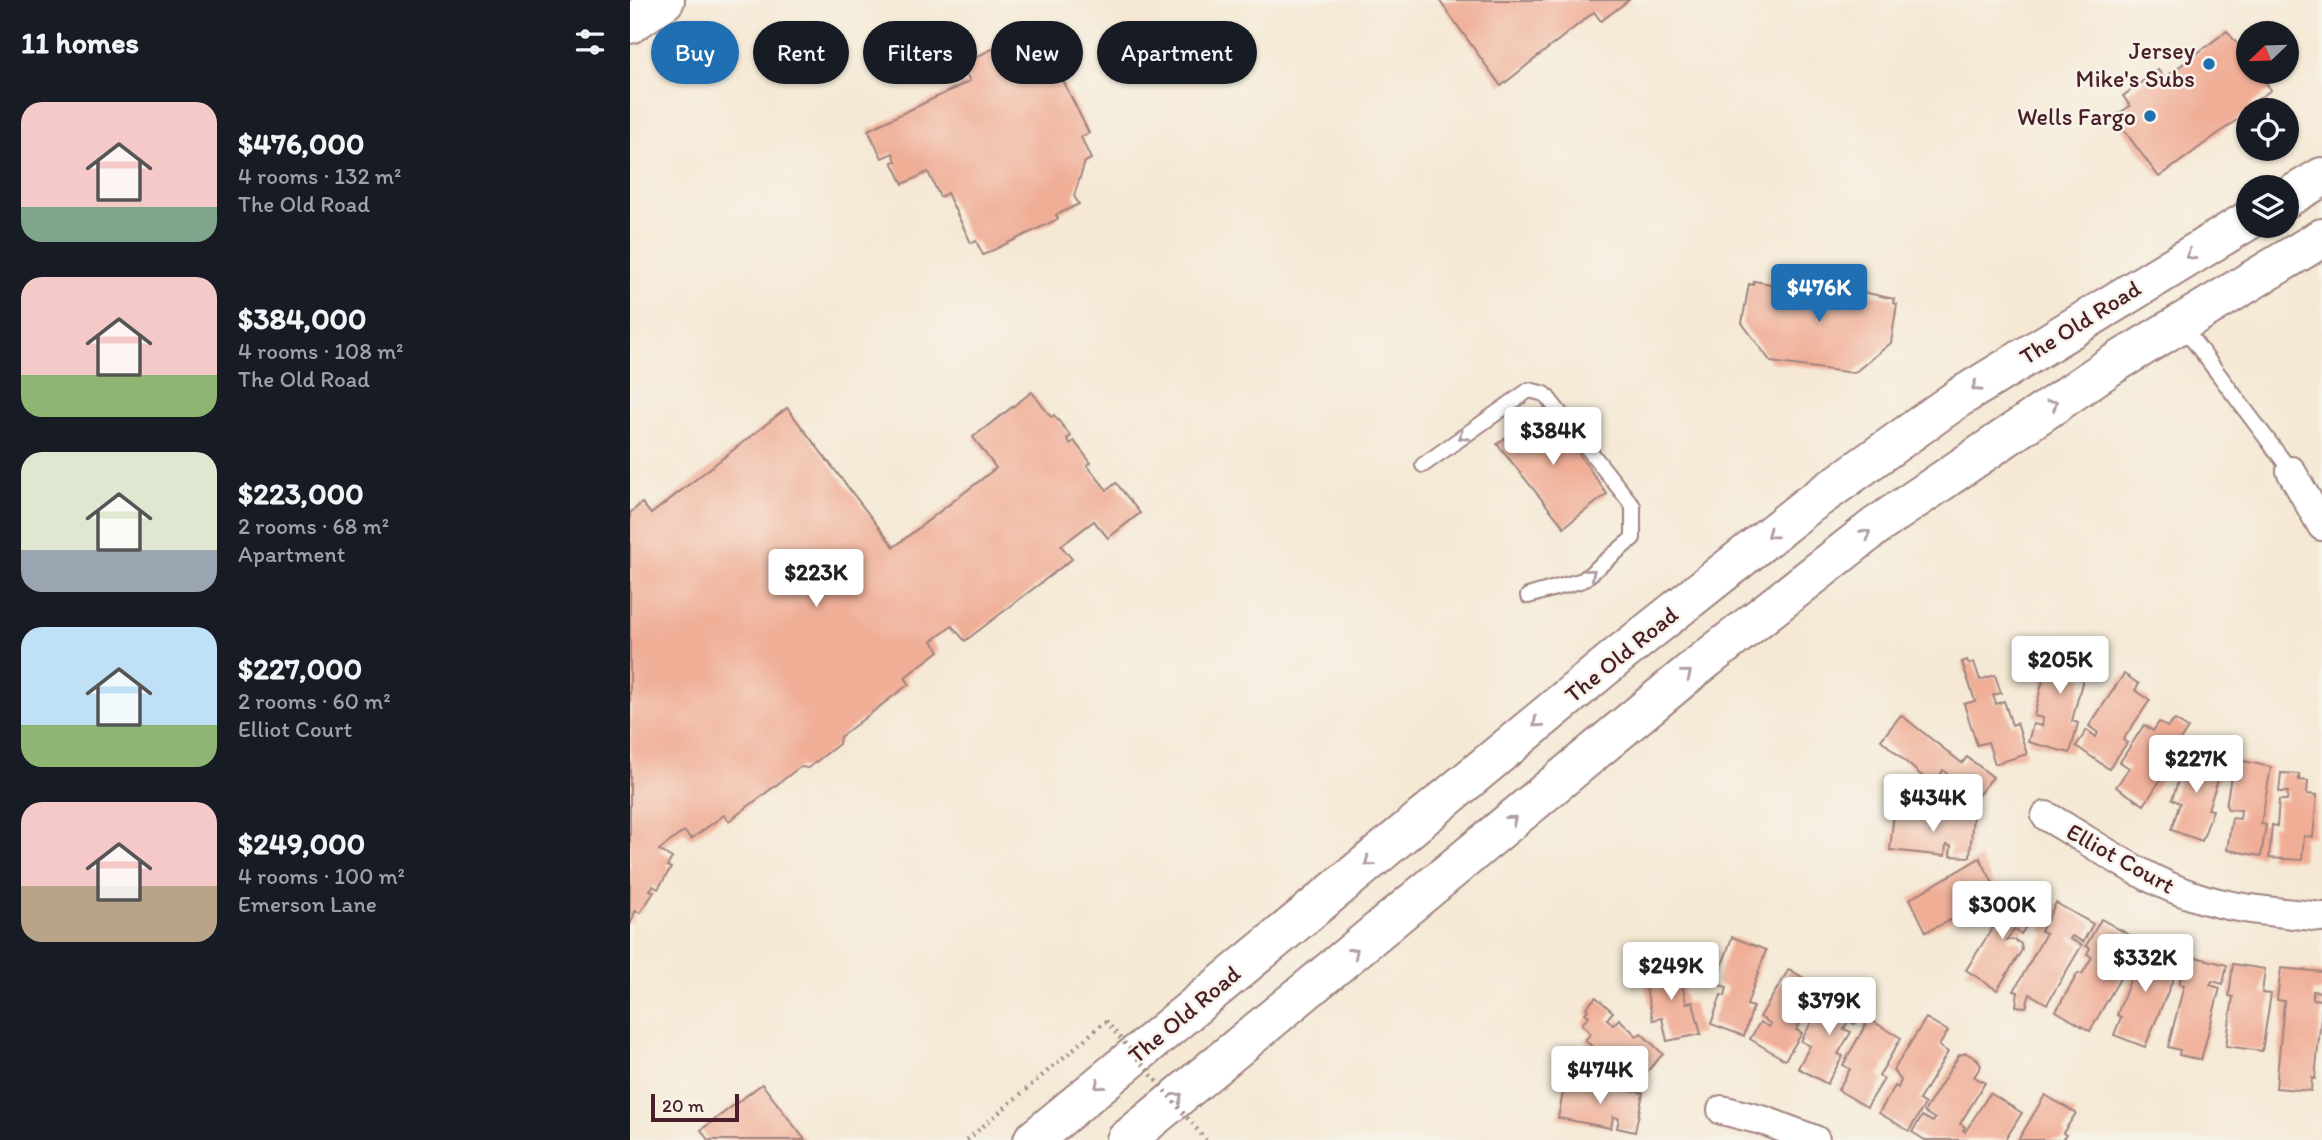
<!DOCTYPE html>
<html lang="en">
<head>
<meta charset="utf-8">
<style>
  :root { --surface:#171b24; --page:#20242c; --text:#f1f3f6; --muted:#9ea1a6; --accent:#1f6fb2 }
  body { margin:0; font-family:Itim,sans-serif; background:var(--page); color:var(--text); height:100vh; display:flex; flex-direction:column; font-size:26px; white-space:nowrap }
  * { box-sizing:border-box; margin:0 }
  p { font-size:23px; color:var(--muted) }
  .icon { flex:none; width:38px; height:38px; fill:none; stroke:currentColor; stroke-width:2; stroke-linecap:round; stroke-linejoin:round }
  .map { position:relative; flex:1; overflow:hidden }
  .sheet { display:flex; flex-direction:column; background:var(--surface); width:630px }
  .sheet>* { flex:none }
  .top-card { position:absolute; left:21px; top:21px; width:665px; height:63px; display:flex; gap:14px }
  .needle { width:46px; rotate:247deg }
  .fabs { position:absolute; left:1606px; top:21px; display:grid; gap:14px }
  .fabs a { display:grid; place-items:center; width:63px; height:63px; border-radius:50%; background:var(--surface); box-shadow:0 2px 5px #0004; font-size:35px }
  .scale { position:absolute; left:21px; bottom:18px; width:88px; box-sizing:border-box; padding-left:7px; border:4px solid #4a1f2b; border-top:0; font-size:19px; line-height:24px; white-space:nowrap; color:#4a1f2b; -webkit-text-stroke:5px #f7f3e8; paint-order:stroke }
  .price { position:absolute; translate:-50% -60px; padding:0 16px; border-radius:7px; background:#fff; color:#222; font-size:23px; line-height:46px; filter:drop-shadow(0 2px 4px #0008) }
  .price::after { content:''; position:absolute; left:50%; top:42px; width:21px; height:16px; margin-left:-10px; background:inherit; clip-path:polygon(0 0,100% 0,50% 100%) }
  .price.current { background:var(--accent); color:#fff }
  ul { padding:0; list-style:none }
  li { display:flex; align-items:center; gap:21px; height:175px; padding:0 21px }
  li span { display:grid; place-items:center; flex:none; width:196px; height:140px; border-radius:21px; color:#555 }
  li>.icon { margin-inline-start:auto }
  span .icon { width:84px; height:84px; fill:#fffc; stroke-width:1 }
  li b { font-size:30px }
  h2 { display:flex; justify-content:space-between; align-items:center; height:84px; padding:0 21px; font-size:30px }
  .chip { padding:0 24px; border-radius:32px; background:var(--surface); box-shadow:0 2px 5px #0004; font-size:24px; line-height:63px }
  .chip.current { background:var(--accent); color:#fff }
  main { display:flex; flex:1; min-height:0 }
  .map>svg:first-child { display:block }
  .building { fill:#f0ae97 }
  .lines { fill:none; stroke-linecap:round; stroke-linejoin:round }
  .lane-casing { stroke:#a08480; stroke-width:18 }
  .street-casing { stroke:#a08480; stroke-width:32 }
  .primary-casing { stroke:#a08480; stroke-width:42 }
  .highway-casing { stroke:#a08480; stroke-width:42 }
  .path { stroke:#a08480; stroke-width:4.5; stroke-dasharray:2 5; stroke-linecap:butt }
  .lane { stroke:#fff; stroke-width:14 }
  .street { stroke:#fff; stroke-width:28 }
  .primary { stroke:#fff; stroke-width:38 }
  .highway { stroke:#fff; stroke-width:38 }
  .path-bridge { stroke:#a08480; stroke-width:4.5; stroke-dasharray:2 5; stroke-linecap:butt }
  .oneway { stroke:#ae9aa0 }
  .poi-dot { fill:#1f6fb2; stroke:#f7f3e8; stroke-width:2.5 }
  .labels { text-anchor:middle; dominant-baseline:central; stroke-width:5; stroke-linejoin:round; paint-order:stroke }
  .poi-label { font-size:24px; fill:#4a1f2b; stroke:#f7f3e8; text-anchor:end }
  .street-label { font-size:24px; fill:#4a1f2b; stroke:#f7f3e8 }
</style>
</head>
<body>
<main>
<section class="sheet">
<h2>11 homes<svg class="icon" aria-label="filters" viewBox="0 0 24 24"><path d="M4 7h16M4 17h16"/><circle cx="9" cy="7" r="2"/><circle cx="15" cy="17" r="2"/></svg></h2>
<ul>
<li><span style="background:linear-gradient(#f6c9c9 75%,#7fa58c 0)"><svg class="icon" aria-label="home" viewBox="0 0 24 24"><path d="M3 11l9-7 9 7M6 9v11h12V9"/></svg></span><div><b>$476,000</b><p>4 rooms · 132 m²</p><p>The Old Road</p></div></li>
<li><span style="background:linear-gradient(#f6c9c9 70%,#8fb573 0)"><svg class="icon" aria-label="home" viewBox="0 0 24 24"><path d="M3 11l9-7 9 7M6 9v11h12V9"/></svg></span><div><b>$384,000</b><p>4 rooms · 108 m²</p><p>The Old Road</p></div></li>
<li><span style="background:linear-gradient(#dfe7d0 70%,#9aa5b1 0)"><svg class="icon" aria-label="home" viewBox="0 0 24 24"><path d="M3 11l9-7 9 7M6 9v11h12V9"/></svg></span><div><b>$223,000</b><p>2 rooms · 68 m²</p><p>Apartment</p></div></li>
<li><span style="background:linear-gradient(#bfe0f5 70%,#8fb573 0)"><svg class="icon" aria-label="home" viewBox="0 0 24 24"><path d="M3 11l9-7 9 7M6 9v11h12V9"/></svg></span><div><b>$227,000</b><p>2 rooms · 60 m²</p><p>Elliot Court</p></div></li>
<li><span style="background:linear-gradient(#f6c9c9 60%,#b9a48a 0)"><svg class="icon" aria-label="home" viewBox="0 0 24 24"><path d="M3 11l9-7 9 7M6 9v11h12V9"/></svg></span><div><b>$249,000</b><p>4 rooms · 100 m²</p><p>Emerson Lane</p></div></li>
</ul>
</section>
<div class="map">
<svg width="1692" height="1140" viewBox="0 0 1692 1140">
  <rect width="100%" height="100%" fill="#f7f3e8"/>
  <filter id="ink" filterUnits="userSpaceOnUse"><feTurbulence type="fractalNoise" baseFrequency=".0143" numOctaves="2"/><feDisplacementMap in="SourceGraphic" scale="14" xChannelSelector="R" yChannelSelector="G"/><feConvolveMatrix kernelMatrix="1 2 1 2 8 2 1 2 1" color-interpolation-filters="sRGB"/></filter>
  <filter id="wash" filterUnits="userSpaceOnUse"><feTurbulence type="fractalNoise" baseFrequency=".00686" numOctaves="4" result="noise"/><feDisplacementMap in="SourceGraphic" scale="28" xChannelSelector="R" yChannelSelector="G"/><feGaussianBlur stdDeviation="1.57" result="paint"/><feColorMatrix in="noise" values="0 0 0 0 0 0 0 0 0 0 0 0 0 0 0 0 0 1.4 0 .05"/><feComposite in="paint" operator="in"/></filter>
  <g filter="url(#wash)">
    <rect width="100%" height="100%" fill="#f5e9d5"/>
    <g id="blocks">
      <g class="building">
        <path d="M 809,0 L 999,0 L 971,21 L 964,12 L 871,86 Z"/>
        <path d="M 1597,31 L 1619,59 L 1619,72 L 1628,72 L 1641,90 L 1620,105 L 1623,108 L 1529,177 L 1484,117 L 1500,106 L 1493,96 L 1528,70 L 1534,78 Z"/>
        <path d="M 389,40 L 399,61 L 419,52 L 459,133 L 451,137 L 461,159 L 455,162 L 444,196 L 449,204 L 426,215 L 428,219 L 353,255 L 346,241 L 341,243 L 317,193 L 310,197 L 298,172 L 273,184 L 262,162 L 266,161 L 263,153 L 252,158 L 238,130 L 340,81 L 332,64 L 366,47 L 368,50 Z"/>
        <path d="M 1175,279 L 1264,299 L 1263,303 L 1267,304 L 1261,343 L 1224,373 L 1141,362 L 1112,323 L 1119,284 L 1123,285 L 1124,281 L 1152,286 L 1153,282 L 1174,285 Z"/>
        <path d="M 402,392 L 421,417 L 424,415 L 441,436 L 437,439 L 440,444 L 444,441 L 461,463 L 457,465 L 477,490 L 486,483 L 510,513 L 478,538 L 464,521 L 431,546 L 442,559 L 335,641 L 322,626 L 302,641 L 309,651 L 275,677 L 279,684 L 210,737 L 209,744 L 178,768 L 170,767 L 99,821 L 94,815 L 61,839 L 54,831 L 29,850 L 42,858 L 37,866 L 41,868 L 28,889 L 23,886 L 20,890 L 24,892 L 10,913 L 5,911 L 0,926 L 0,513 L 12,503 L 21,514 L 157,408 L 264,547 L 366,468 L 343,437 Z"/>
        <path d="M 916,407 L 977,494 L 934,527 L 867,444 Z"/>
        <path d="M 1423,639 L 1461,648 L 1442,721 L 1448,723 L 1440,753 L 1398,742 L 1403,724 L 1412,726 L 1413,718 L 1404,716 Z"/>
        <path d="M 1337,660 L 1339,664 L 1344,662 L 1350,680 L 1365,675 L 1371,693 L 1363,695 L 1366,704 L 1374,701 L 1382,725 L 1387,723 L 1397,754 L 1365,764 L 1358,742 L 1347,745 L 1334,704 L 1345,701 L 1332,662 Z"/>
        <path d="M 1494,674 L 1509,684 L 1505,690 L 1520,700 L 1493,740 L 1497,743 L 1479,769 L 1446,746 L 1457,730 L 1466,737 L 1468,733 L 1459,726 Z"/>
        <path d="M 1271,715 L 1332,763 L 1337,757 L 1363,777 L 1341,804 L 1316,783 L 1321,777 L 1313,770 L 1306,783 L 1300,783 L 1251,740 Z"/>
        <path d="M 1545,720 L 1558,728 L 1545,748 L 1538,744 L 1534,750 L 1541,754 L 1527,777 L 1531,779 L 1514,805 L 1486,787 L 1499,768 L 1490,762 L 1514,725 L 1523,731 L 1529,722 L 1537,727 Z"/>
        <path d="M 1559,751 L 1594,763 L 1578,809 L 1583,810 L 1572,841 L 1541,830 L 1550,803 L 1542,799 Z"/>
        <path d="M 1604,759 L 1641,767 L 1631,824 L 1636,825 L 1631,856 L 1597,850 L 1602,818 L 1610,819 L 1611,810 L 1598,809 L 1596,806 Z"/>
        <path d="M 1651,773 L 1669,774 L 1669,780 L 1678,781 L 1677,794 L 1687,795 L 1683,837 L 1674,836 L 1672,860 L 1639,858 L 1642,825 L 1647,826 L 1649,800 L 1657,800 L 1658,792 L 1649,792 Z"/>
        <path d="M 1264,812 L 1313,818 L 1314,813 L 1343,813 L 1340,857 L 1320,856 L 1321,846 L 1316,845 L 1315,856 L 1260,850 Z"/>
        <path d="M 1350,858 L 1366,889 L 1344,900 L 1348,907 L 1296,932 L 1280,899 Z"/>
        <path d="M 1379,890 L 1408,907 L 1391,934 L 1384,929 L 1377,940 L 1385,940 L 1391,944 L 1392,950 L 1367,990 L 1336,970 L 1368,919 L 1363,916 Z"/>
        <path d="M 1426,903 L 1463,924 L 1453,942 L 1442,936 L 1440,939 L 1452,945 L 1417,1004 L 1400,994 L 1396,1007 L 1386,1006 L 1388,992 L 1384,991 L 1416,933 L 1411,931 Z"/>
        <path d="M 1471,919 L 1501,936 L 1487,961 L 1497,966 L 1460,1031 L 1426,1011 L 1448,973 L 1452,974 L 1462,957 L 1457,954 L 1460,948 L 1456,946 Z"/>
        <path d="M 1102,937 L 1136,950 L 1117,1005 L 1123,1007 L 1114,1036 L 1081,1024 L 1091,995 L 1095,996 L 1097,987 L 1089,985 L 1087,980 Z"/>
        <path d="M 1515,940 L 1545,953 L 1537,974 L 1544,977 L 1515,1047 L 1484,1035 L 1491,1017 L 1487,1015 Z"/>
        <path d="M 1557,955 L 1597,965 L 1593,984 L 1582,981 L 1580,985 L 1590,988 L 1571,1060 L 1549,1055 L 1550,1050 L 1538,1047 L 1554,985 L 1549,984 Z"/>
        <path d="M 1048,963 L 1056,1003 L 1063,1002 L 1071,1034 L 1037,1041 L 1032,1018 L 1023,1020 L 1012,971 Z"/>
        <path d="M 1603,964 L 1635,969 L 1632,993 L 1641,994 L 1632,1051 L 1596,1046 L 1603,997 L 1599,996 Z"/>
        <path d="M 1651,968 L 1692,972 L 1692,992 L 1683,991 L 1683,999 L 1692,1000 L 1692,1007 L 1685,1079 L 1682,1078 L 1681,1091 L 1646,1088 L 1654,1001 L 1647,1000 Z"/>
        <path d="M 1159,969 L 1192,989 L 1166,1030 L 1172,1033 L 1155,1060 L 1120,1039 L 1130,1022 L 1139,1027 L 1141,1024 L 1130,1017 Z"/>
        <path d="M 1222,996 L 1237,1005 L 1225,1024 L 1218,1021 L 1214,1029 L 1221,1032 L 1208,1054 L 1213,1056 L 1197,1084 L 1168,1068 L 1180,1046 L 1171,1041 L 1192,1003 L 1202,1008 L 1207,999 L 1215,1003 Z"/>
        <path d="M 966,997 L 983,1012 L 977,1019 L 983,1025 L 989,1019 L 1007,1036 L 1011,1033 L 1033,1054 L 1011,1078 L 992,1061 L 985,1069 L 955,1040 L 961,1034 L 952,1024 L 959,1016 L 955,1013 L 958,1010 L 956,1008 Z"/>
        <path d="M 1296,1018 L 1318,1031 L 1309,1046 L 1318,1052 L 1289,1100 L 1295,1104 L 1279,1131 L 1249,1113 L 1265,1086 L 1268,1088 L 1271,1080 L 1263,1071 Z"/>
        <path d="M 1239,1019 L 1271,1038 L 1249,1076 L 1254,1079 L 1237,1107 L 1208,1090 L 1220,1069 L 1213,1065 Z"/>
        <path d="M 1336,1053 L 1348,1060 L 1351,1066 L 1344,1077 L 1355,1083 L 1330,1124 L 1335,1127 L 1333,1130 L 1335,1132 L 1360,1093 L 1392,1113 L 1375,1140 L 1295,1140 L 1282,1132 L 1292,1116 L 1303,1122 L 1305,1119 L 1294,1112 L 1329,1055 Z"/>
        <path d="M 935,1082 L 1013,1093 L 1005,1132 L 987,1128 L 989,1118 L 983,1117 L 981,1128 L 928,1118 Z"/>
        <path d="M 132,1084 L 175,1140 L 78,1140 L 71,1130 Z"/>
        <path d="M 1415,1095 L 1446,1113 L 1433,1133 L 1436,1135 L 1432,1140 L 1388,1140 Z"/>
      </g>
    </g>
  </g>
  <g filter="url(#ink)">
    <use href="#blocks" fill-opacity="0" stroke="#a08480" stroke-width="2"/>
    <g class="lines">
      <g class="lane-casing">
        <g id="lane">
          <path d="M 1551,324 L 1661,471"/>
          <path d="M 793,465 L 899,390 L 915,394 L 1003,506 L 1003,538 L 953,580 L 898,596"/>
        </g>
      </g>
      <g class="street-casing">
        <g id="street">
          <path d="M 1661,471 L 1692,526"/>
          <path d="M 1416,816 C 1464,843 1511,879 1564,896 C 1605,910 1649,912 1692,917"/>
          <path d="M 1092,1110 L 1135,1121 L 1185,1140"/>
        </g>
      </g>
      <g class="primary-casing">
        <g id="primary">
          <path d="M 1657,198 L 1692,177"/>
          <path d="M 403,1140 L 988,656 L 1177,506 L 1330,397 L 1619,220"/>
          <path d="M 496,1140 L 1059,673 L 1246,526 L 1482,365 L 1692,238"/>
        </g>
      </g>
      <g class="highway-casing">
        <path id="highway" d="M 0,24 L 35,0"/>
      </g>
      <path class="path" d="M 337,1140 L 476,1021"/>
      <use href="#lane" class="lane"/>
      <use href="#street" class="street"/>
      <use href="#primary" class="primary"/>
      <use href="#highway" class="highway"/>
      <path class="path-bridge" d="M 476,1021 L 576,1140"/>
    </g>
    <defs><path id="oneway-chevron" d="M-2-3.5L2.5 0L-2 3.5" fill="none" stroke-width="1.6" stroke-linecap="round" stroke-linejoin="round" transform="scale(1.75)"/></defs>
    <g class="oneway">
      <use href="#oneway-chevron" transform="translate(1560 255) rotate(150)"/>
      <use href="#oneway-chevron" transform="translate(1346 387) rotate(147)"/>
      <use href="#oneway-chevron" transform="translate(1423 404) rotate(-34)"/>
      <use href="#oneway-chevron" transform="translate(833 436) rotate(145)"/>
      <use href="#oneway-chevron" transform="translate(1141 534) rotate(143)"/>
      <use href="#oneway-chevron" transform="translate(1236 534) rotate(-38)"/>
      <use href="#oneway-chevron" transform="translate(961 573) rotate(-40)"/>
      <use href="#oneway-chevron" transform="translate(1057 674) rotate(-39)"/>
      <use href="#oneway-chevron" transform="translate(907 723) rotate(140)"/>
      <use href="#oneway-chevron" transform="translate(882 820) rotate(-40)"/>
      <use href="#oneway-chevron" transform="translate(739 862) rotate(141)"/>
      <use href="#oneway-chevron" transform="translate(724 952) rotate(-40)"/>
      <use href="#oneway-chevron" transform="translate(469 1085) rotate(140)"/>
      <use href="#oneway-chevron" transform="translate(548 1097) rotate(-40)"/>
    </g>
  </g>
  <g class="poi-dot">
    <circle cx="1579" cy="64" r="7"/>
    <circle cx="1520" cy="116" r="7"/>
  </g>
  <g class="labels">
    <g class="poi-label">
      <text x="1565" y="50">Jersey<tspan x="1565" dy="28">Mike's Subs</tspan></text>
      <text x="1506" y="116">Wells Fargo</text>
    </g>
    <g class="street-label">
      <text transform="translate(1450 322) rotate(-32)">The Old Road</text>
      <text transform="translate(991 654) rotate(-39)">The Old Road</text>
      <text transform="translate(1491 858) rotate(29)">Elliot Court</text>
      <text transform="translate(554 1014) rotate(-40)">The Old Road</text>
    </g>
  </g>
</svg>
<div class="fabs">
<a><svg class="needle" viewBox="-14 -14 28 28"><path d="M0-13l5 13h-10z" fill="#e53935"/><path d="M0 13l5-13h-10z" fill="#9ea1a6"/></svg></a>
<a><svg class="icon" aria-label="locate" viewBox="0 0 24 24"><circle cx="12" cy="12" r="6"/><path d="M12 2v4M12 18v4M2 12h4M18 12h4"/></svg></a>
<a><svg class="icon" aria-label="layers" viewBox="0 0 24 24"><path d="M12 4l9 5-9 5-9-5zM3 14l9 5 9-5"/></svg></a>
</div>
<div class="scale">20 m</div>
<b class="price current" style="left:1189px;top:324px">$476K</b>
<b class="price" style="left:923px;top:467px">$384K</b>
<b class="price" style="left:186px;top:609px">$223K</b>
<b class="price" style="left:1430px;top:696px">$205K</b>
<b class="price" style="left:1566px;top:795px">$227K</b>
<b class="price" style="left:1303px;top:834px">$434K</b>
<b class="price" style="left:1372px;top:941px">$300K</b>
<b class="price" style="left:1515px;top:994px">$332K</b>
<b class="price" style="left:1041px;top:1002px">$249K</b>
<b class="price" style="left:1199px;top:1037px">$379K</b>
<b class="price" style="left:970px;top:1106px">$474K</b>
<div class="top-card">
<a class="chip current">Buy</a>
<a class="chip">Rent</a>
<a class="chip">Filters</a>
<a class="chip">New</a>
<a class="chip">Apartment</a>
</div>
</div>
</main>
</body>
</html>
